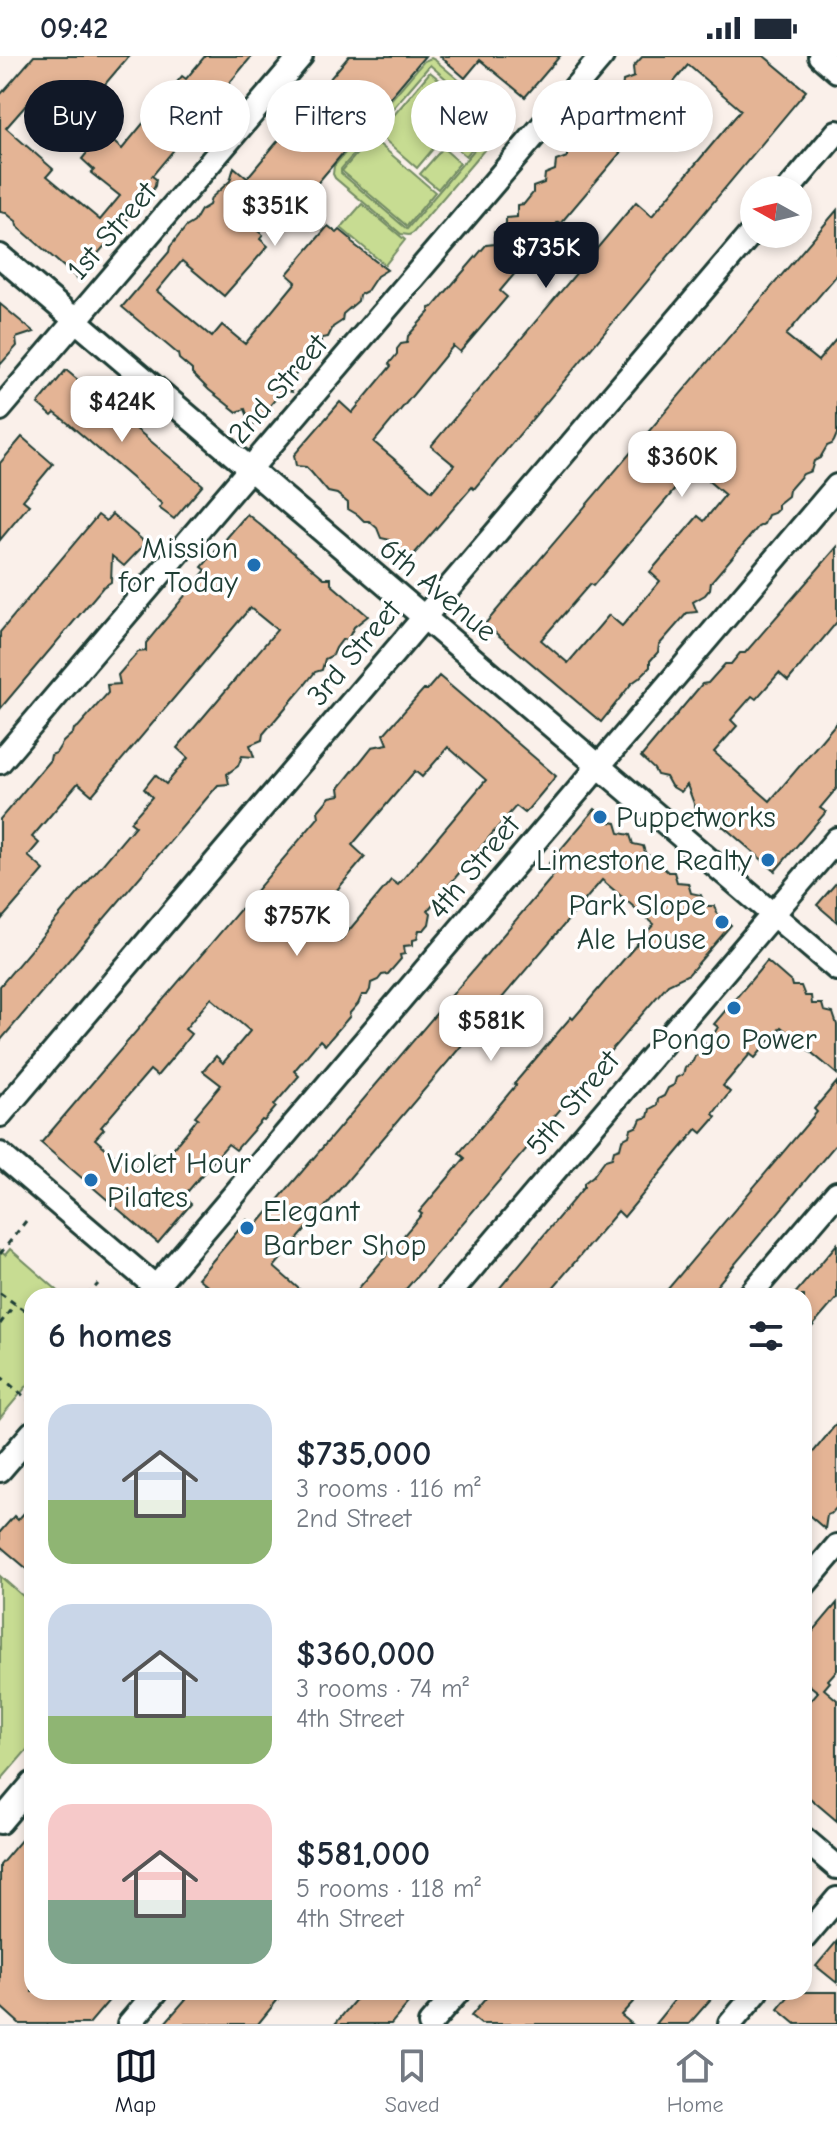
<!DOCTYPE html>
<html lang="en">
<head>
<meta charset="utf-8">
<style>
  :root { --surface:#fff; --page:#f2f2f3; --text:#1f2937; --muted:#747a83; --line:#e0e1e3; --accent:#111827 }
  body { margin:0; font-family:"Comic Neue",sans-serif; background:var(--page); color:var(--text); height:100vh; display:flex; flex-direction:column; font-size:30px; white-space:nowrap }
  * { box-sizing:border-box; margin:0 }
  p { font-size:26px; color:var(--muted) }
  .icon { flex:none; width:44px; height:44px; fill:none; stroke:currentColor; stroke-width:2; stroke-linecap:round; stroke-linejoin:round }
  .map { position:relative; flex:1; overflow:hidden }
  .details { position:absolute; left:24px; top:1232px; width:788px; height:712px; display:flex; flex-direction:column; background:var(--surface); border-radius:24px; box-shadow:0 4px 12px #0003 }
  .details>* { flex:none }
  .hud { position:absolute; left:24px; top:24px; width:790px; height:72px; display:flex; gap:16px }
  .needle { width:52px; rotate:278deg }
  .tools { position:absolute; left:740px; top:120px; display:grid; gap:16px }
  .tools a { display:grid; place-items:center; width:72px; height:72px; border-radius:50%; background:var(--surface); box-shadow:0 4px 12px #0003; font-size:40px }
  .price { position:absolute; translate:-50% -68px; padding:0 18px; border-radius:16px; background:#fff; color:#222; font-size:26px; line-height:52px; filter:drop-shadow(0 2px 4px #0008) }
  .price::after { content:''; position:absolute; left:50%; top:48px; width:24px; height:18px; margin-left:-12px; background:inherit; clip-path:polygon(0 0,100% 0,50% 100%) }
  .price.selected { background:var(--accent); color:#fff }
  ul { padding:0; list-style:none }
  li { display:flex; align-items:center; gap:24px; height:200px; padding:0 24px }
  li span { display:grid; place-items:center; flex:none; width:224px; height:160px; border-radius:24px; color:#555 }
  li>.icon { margin-inline-start:auto }
  span .icon { width:96px; height:96px; fill:#fffc; stroke-width:1 }
  li b { font-size:34px }
  h2 { display:flex; justify-content:space-between; align-items:center; height:96px; padding:0 24px; font-size:34px }
  .tag { padding:0 28px; border-radius:36px; background:var(--surface); box-shadow:0 4px 12px #0003; font-size:28px; line-height:72px }
  .tag.selected { background:var(--accent); color:#fff }
  .status { display:flex; justify-content:space-between; align-items:center; height:56px; padding:0 40px; background:var(--surface); direction:ltr }
  .status svg { height:22px; fill:currentColor }
  .tab-bar { display:flex; justify-content:space-around; align-items:center; height:112px; border-top:2px solid var(--line); background:var(--surface); font-size:22px; color:var(--muted) }
  .tab-bar a { display:grid; justify-items:center; gap:4px }
  .tab-bar .selected { color:var(--accent) }
  .map>svg:first-child { display:block }
  .green { fill:#c7dc92; stroke:#738c63; stroke-width:2; fill-rule:evenodd }
  .building { fill:#e4b495; stroke:#1f3d34; stroke-width:2; fill-rule:evenodd }
  .lines { fill:none; stroke-linecap:round; stroke-linejoin:round }
  .minor-casing { stroke:#1f3d34; stroke-width:28 }
  .path { stroke:#1f3d34; stroke-width:3; stroke-dasharray:6 6; stroke-linecap:butt }
  .minor { stroke:#fff; stroke-width:22 }
  .poi-dot { fill:#1f6fb2; stroke:#fff; stroke-width:3 }
  .labels { text-anchor:middle; dominant-baseline:central; stroke-width:7; stroke-linejoin:round; paint-order:stroke }
  .street-label { font-size:30px; fill:#1f3d34; stroke:#fff }
  .poi-label { font-size:30px; fill:#1f3d34; stroke:#fff; text-anchor:end }
</style>
</head>
<body>
<div class="status"><b>09:42</b><svg viewBox="0 0 49 12"><path d="M0 12V9h3v3zM5 12V6h3v6zM10 12V3h3v9zM15 12V0h3v12zM26 1h20v11H26zM47 4h2v5h-2z"/></svg></div>
<div class="map">
<svg width="837" height="1968" viewBox="0 0 837 1968">
  <rect width="100%" height="100%" fill="#faf0ea"/>
  <filter id="ink" filterUnits="userSpaceOnUse"><feTurbulence type="fractalNoise" baseFrequency=".0125" numOctaves="2"/><feDisplacementMap in="SourceGraphic" scale="16" xChannelSelector="R" yChannelSelector="G"/><feConvolveMatrix kernelMatrix="1 2 1 2 8 2 1 2 1" color-interpolation-filters="sRGB"/></filter>
  <g filter="url(#ink)">
    <g class="green">
      <path d="M 431,2 L 435,4 L 501,60 L 504,64 L 503,72 L 413,177 L 409,179 L 401,178 L 335,122 L 333,118 L 334,110 L 424,5 ZM 430,9 L 497,67 L 407,173 L 341,117 L 341,113 Z"/>
      <path d="M 430,16 L 470,49 L 417,112 L 378,78 Z"/>
      <path d="M 470,59 L 488,74 L 466,100 L 448,85 Z"/>
      <path d="M 371,81 L 435,136 L 407,170 L 342,115 Z"/>
      <path d="M 443,92 L 460,107 L 438,133 L 420,118 Z"/>
      <path d="M 362,148 L 405,184 L 385,209 L 341,172 Z"/>
      <path d="M 10,1193 L 64,1240 L 32,1240 L 32,1324 L 0,1362 L 0,1195 L 5,1199 Z"/>
      <path d="M 0,1520 L 32,1548 L 32,1688 L 0,1725 Z"/>
    </g>
    <g class="building">
      <path d="M 34,0 L 129,0 L 66,74 L 58,67 L 55,70 L 28,47 L 6,72 L 53,113 L 47,120 L 100,164 L 120,140 L 91,117 L 94,114 L 82,103 L 103,77 L 122,93 L 182,20 L 186,23 L 205,0 L 252,0 L 152,120 L 156,123 L 155,130 L 149,140 L 142,142 L 140,151 L 137,152 L 83,215 L 79,224 L 17,170 L 16,165 L 12,162 L 6,157 L 0,156 L 0,39 Z"/>
      <path d="M 349,0 L 425,0 L 299,149 L 288,140 L 258,175 L 263,179 L 260,183 L 268,190 L 224,240 L 182,205 L 157,235 L 212,281 L 222,269 L 245,288 L 296,226 L 287,218 L 328,170 L 337,177 L 340,174 L 351,183 L 352,187 L 387,214 L 377,220 L 367,235 L 359,239 L 358,245 L 343,258 L 342,265 L 333,271 L 328,281 L 321,282 L 321,290 L 317,295 L 310,297 L 308,309 L 304,309 L 289,326 L 292,336 L 283,334 L 252,371 L 245,353 L 237,356 L 209,334 L 192,317 L 192,314 L 179,303 L 178,298 L 122,251 L 169,196 L 170,191 L 186,171 L 194,166 L 201,154 L 209,149 L 211,142 L 230,125 L 234,111 L 247,122 Z"/>
      <path d="M 440,0 L 560,0 L 525,41 L 480,4 L 465,22 Z"/>
      <path d="M 643,0 L 764,0 L 806,35 L 474,433 L 472,431 L 409,504 L 402,498 L 399,491 L 390,484 L 381,482 L 377,472 L 369,465 L 364,465 L 358,459 L 348,453 L 348,447 L 337,438 L 328,436 L 311,416 L 306,411 L 296,410 L 294,399 L 340,346 L 352,357 L 391,310 L 389,308 L 397,298 L 397,293 L 401,288 L 407,287 L 408,280 L 429,256 L 429,252 L 433,251 L 486,189 L 495,188 L 494,176 L 506,174 L 506,162 L 517,161 L 517,149 L 524,148 L 533,137 L 533,131 L 544,127 L 545,118 L 555,114 L 556,105 L 567,101 L 567,91 L 573,89 L 579,83 L 580,79 L 588,76 L 589,65 L 600,62 L 600,52 L 611,49 L 612,38 L 622,35 L 623,25 L 634,21 L 633,11 ZM 688,9 L 741,54 L 652,160 L 636,146 L 431,390 L 454,409 L 432,435 L 374,386 L 453,290 L 460,296 L 507,241 L 500,235 L 558,166 L 560,168 L 672,36 L 668,33 Z"/>
      <path d="M 837,154 L 837,219 L 786,279 L 818,305 L 837,282 L 837,378 L 834,385 L 832,388 L 827,390 L 820,402 L 814,405 L 811,415 L 803,418 L 789,434 L 788,440 L 778,448 L 778,453 L 774,457 L 768,459 L 764,468 L 758,471 L 711,526 L 710,533 L 705,539 L 693,546 L 697,556 L 687,557 L 659,589 L 658,596 L 650,605 L 650,611 L 639,622 L 632,627 L 601,666 L 485,568 ZM 693,412 L 725,439 L 704,465 L 698,460 L 650,516 L 660,525 L 622,570 L 609,559 L 568,607 L 541,584 L 590,528 L 593,530 Z"/>
      <path d="M 0,248 L 34,276 L 16,282 L 17,290 L 0,309 Z"/>
      <path d="M 66,314 L 203,429 L 174,463 L 159,452 L 162,448 L 69,368 L 55,357 L 52,360 L 38,348 Z"/>
      <path d="M 22,381 L 53,408 L 23,444 L 29,449 L 0,484 L 0,407 Z"/>
      <path d="M 112,458 L 146,487 L 124,510 L 112,500 L 111,526 L 103,531 L 0,653 L 0,576 L 98,459 L 106,465 Z"/>
      <path d="M 247,458 L 324,522 L 331,522 L 331,528 L 368,560 L 354,571 L 348,583 L 342,584 L 336,592 L 333,599 L 325,603 L 322,614 L 315,616 L 304,630 L 263,678 L 262,684 L 250,689 L 254,701 L 242,700 L 238,710 L 227,718 L 229,728 L 218,729 L 0,985 L 0,930 L 135,770 L 130,766 L 152,741 L 144,733 L 155,719 L 166,728 L 188,702 L 177,692 L 277,574 L 250,552 L 92,739 L 78,727 L 32,781 L 39,787 L 28,800 L 44,814 L 0,865 L 0,763 L 50,704 L 51,699 L 56,697 L 63,686 L 73,677 L 74,673 L 78,671 L 108,637 L 107,629 L 120,628 L 118,619 L 138,596 L 146,595 L 146,587 L 206,514 L 202,511 Z"/>
      <path d="M 837,491 L 837,566 L 788,625 L 779,617 L 756,643 L 752,640 L 731,664 L 737,670 L 714,696 L 770,745 L 837,666 L 837,732 L 820,752 L 826,756 L 775,815 L 724,771 L 714,768 L 713,763 L 696,753 L 687,729 L 681,736 L 671,730 L 666,721 L 657,719 L 654,713 L 641,701 L 702,628 L 708,627 L 725,608 L 731,608 L 740,597 L 745,597 Z"/>
      <path d="M 439,620 L 556,720 L 525,757 L 516,750 L 492,778 L 428,854 L 431,857 L 429,868 L 424,874 L 419,874 L 417,883 L 413,884 L 413,889 L 404,890 L 405,898 L 400,899 L 401,903 L 388,918 L 382,919 L 378,924 L 371,927 L 370,934 L 367,939 L 362,939 L 358,948 L 349,958 L 350,960 L 325,989 L 320,984 L 294,1015 L 299,1020 L 274,1049 L 276,1051 L 264,1065 L 262,1064 L 236,1094 L 228,1088 L 183,1141 L 191,1148 L 158,1187 L 41,1087 L 319,761 L 318,755 L 330,741 L 340,739 L 339,732 L 364,701 L 372,691 L 388,688 L 384,678 L 423,634 L 427,634 ZM 448,691 L 486,724 L 398,829 L 391,824 L 340,885 L 313,862 L 365,801 L 352,789 L 415,715 L 422,721 ZM 211,942 L 250,975 L 223,1007 L 216,1000 L 203,1015 L 221,1029 L 195,1060 L 198,1062 L 180,1084 L 162,1105 L 153,1097 L 144,1108 L 141,1105 L 132,1115 L 95,1083 L 104,1073 L 101,1071 L 150,1014 L 157,1020 L 178,995 L 191,978 L 185,973 Z"/>
      <path d="M 595,753 L 610,766 L 616,767 L 619,777 L 630,779 L 633,788 L 643,790 L 646,799 L 656,801 L 658,807 L 668,816 L 674,816 L 677,826 L 688,827 L 691,837 L 701,839 L 705,850 L 714,850 L 717,857 L 731,869 L 689,918 L 668,928 L 400,1240 L 352,1240 L 422,1158 L 419,1156 L 465,1102 L 459,1097 L 516,1029 L 514,1028 L 571,961 L 573,963 L 654,868 L 602,824 L 274,1211 L 307,1240 L 219,1240 L 198,1222 L 247,1164 L 255,1171 L 548,826 L 558,814 L 549,807 Z"/>
      <path d="M 837,826 L 837,866 L 817,849 Z"/>
      <path d="M 767,905 L 791,926 L 792,930 L 801,930 L 805,940 L 811,940 L 812,948 L 822,948 L 824,955 L 833,957 L 837,969 L 837,1018 L 781,971 L 755,1002 L 750,998 L 723,1030 L 730,1036 L 713,1058 L 716,1061 L 702,1077 L 697,1073 L 624,1161 L 618,1155 L 546,1240 L 493,1240 L 584,1131 L 584,1127 L 593,1120 L 605,1104 L 612,1102 L 614,1094 L 620,1092 L 622,1084 L 629,1080 L 631,1073 L 638,1070 L 641,1063 L 648,1061 L 650,1053 L 657,1049 L 658,1043 L 664,1040 L 668,1032 L 674,1029 L 676,1022 L 683,1018 L 685,1012 L 693,1005 L 695,1000 L 700,998 L 704,989 L 709,986 L 718,971 L 714,968 Z"/>
      <path d="M 837,1026 L 837,1087 L 708,1240 L 662,1240 L 817,1056 L 814,1053 Z"/>
      <path d="M 837,1188 L 837,1242 L 804,1280 L 804,1240 L 793,1240 Z"/>
      <path d="M 837,1367 L 837,1451 L 832,1457 L 827,1459 L 825,1473 L 804,1455 L 804,1392 L 811,1399 Z"/>
      <path d="M 32,1448 L 32,1517 L 0,1490 L 0,1476 L 14,1460 L 18,1464 Z"/>
      <path d="M 837,1547 L 837,1614 L 828,1624 L 830,1626 L 824,1633 L 837,1644 L 837,1765 L 804,1737 L 804,1652 L 818,1636 L 804,1625 L 804,1586 Z"/>
      <path d="M 32,1771 L 32,1936 L 116,1936 L 89,1968 L 20,1968 L 0,1950 L 0,1809 Z"/>
      <path d="M 837,1885 L 837,1927 L 816,1910 Z"/>
      <path d="M 192,1936 L 284,1936 L 258,1968 L 164,1968 Z"/>
      <path d="M 362,1936 L 418,1936 L 391,1968 L 335,1968 Z"/>
      <path d="M 491,1936 L 622,1936 L 633,1946 L 621,1959 L 632,1968 L 481,1968 L 471,1960 Z"/>
      <path d="M 681,1936 L 717,1936 L 689,1968 L 655,1968 Z"/>
      <path d="M 792,1936 L 837,1936 L 837,1968 L 796,1968 L 778,1953 Z"/>
    </g>
    <g class="lines">
      <g class="minor-casing">
        <g id="minor">
          <path d="M 820,0 L 837,15"/>
          <path d="M 788,134 L 837,76"/>
          <path d="M 0,200 L 837,913"/>
          <path d="M 0,353 L 301,0"/>
          <path d="M 0,706 L 602,0"/>
          <path d="M 0,1059 L 754,174"/>
          <path d="M 0,1098 L 165,1239"/>
          <path d="M 148,1240 L 837,430"/>
          <path d="M 448,1240 L 837,783"/>
          <path d="M 749,1240 L 837,1137"/>
          <path d="M 0,1414 L 32,1377"/>
          <path d="M 804,1529 L 837,1490"/>
          <path d="M 0,1766 L 32,1728"/>
          <path d="M 804,1783 L 837,1811"/>
          <path d="M 804,1882 L 837,1843"/>
          <path d="M 129,1968 L 156,1936"/>
          <path d="M 430,1968 L 458,1936"/>
          <path d="M 730,1968 L 757,1936"/>
        </g>
      </g>
      <g class="path">
        <path d="M 0,1198 L 26,1165"/>
        <path d="M 0,1237 L 32,1260"/>
        <path d="M 87,1240 L 98,1228"/>
        <path d="M 0,1268 L 15,1248"/>
        <path d="M 0,1320 L 32,1347"/>
      </g>
      <use href="#minor" class="minor"/>
    </g>
  </g>
  <g class="poi-dot">
    <circle cx="254" cy="509" r="8"/>
    <circle cx="600" cy="761" r="8"/>
    <circle cx="768" cy="804" r="8"/>
    <circle cx="722" cy="866" r="8"/>
    <circle cx="734" cy="952" r="8"/>
    <circle cx="91" cy="1124" r="8"/>
    <circle cx="247" cy="1172" r="8"/>
  </g>
  <g class="labels">
    <g class="street-label">
      <text transform="translate(112 175) rotate(-49)">1st Street</text>
      <text transform="translate(278 333) rotate(-49)">2nd Street</text>
      <text transform="translate(438 534) rotate(40)">6th Avenue</text>
      <text transform="translate(354 597) rotate(-50)">3rd Street</text>
      <text transform="translate(474 811) rotate(-50)">4th Street</text>
      <text transform="translate(573 1047) rotate(-50)">5th Street</text>
    </g>
    <g class="poi-label">
      <text x="238" y="492">Mission<tspan x="238" dy="34">for Today</tspan></text>
      <text x="616" y="761" text-anchor="start">Puppetworks</text>
      <text x="752" y="804">Limestone Realty</text>
      <text x="706" y="849">Park Slope<tspan x="706" dy="34">Ale House</tspan></text>
      <text x="734" y="983" text-anchor="middle">Pongo Power</text>
      <text x="107" y="1107" text-anchor="start">Violet Hour<tspan x="107" dy="34">Pilates</tspan></text>
      <text x="263" y="1155" text-anchor="start">Elegant<tspan x="263" dy="34">Barber Shop</tspan></text>
    </g>
  </g>
</svg>
<div class="tools">
<a><svg class="needle" viewBox="-14 -14 28 28"><path d="M0-13l5 13h-10z" fill="#e53935"/><path d="M0 13l5-13h-10z" fill="#747a83"/></svg></a>
</div>
<b class="price" style="left:275px;top:192px">$351K</b>
<b class="price selected" style="left:546px;top:234px">$735K</b>
<b class="price" style="left:122px;top:388px">$424K</b>
<b class="price" style="left:682px;top:443px">$360K</b>
<b class="price" style="left:297px;top:902px">$757K</b>
<b class="price" style="left:491px;top:1007px">$581K</b>
<div class="hud">
<a class="tag selected">Buy</a>
<a class="tag">Rent</a>
<a class="tag">Filters</a>
<a class="tag">New</a>
<a class="tag">Apartment</a>
</div>
<section class="details">
<h2>6 homes<svg class="icon" aria-label="filters" viewBox="0 0 24 24"><path d="M4 7h16M4 17h16"/><circle cx="9" cy="7" r="2"/><circle cx="15" cy="17" r="2"/></svg></h2>
<ul>
<li><span style="background:linear-gradient(#c9d6e8 60%,#8fb573 0)"><svg class="icon" aria-label="home" viewBox="0 0 24 24"><path d="M3 11l9-7 9 7M6 9v11h12V9"/></svg></span><div><b>$735,000</b><p>3 rooms · 116 m²</p><p>2nd Street</p></div></li>
<li><span style="background:linear-gradient(#c9d6e8 70%,#8fb573 0)"><svg class="icon" aria-label="home" viewBox="0 0 24 24"><path d="M3 11l9-7 9 7M6 9v11h12V9"/></svg></span><div><b>$360,000</b><p>3 rooms · 74 m²</p><p>4th Street</p></div></li>
<li><span style="background:linear-gradient(#f6c9c9 60%,#7fa58c 0)"><svg class="icon" aria-label="home" viewBox="0 0 24 24"><path d="M3 11l9-7 9 7M6 9v11h12V9"/></svg></span><div><b>$581,000</b><p>5 rooms · 118 m²</p><p>4th Street</p></div></li>
</ul>
</section>
</div>
<nav class="tab-bar">
<a class="selected"><svg class="icon" aria-label="map" viewBox="0 0 24 24"><path d="M3 6l6-2 6 2 6-2v14l-6 2-6-2-6 2zM9 4v14M15 6v14"/></svg>Map</a>
<a><svg class="icon" aria-label="saved" viewBox="0 0 24 24"><path d="M7 4h10v16l-5-4-5 4z"/></svg>Saved</a>
<a><svg class="icon" aria-label="home" viewBox="0 0 24 24"><path d="M3 11l9-7 9 7M6 9v11h12V9"/></svg>Home</a>
</nav>
</body>
</html>
